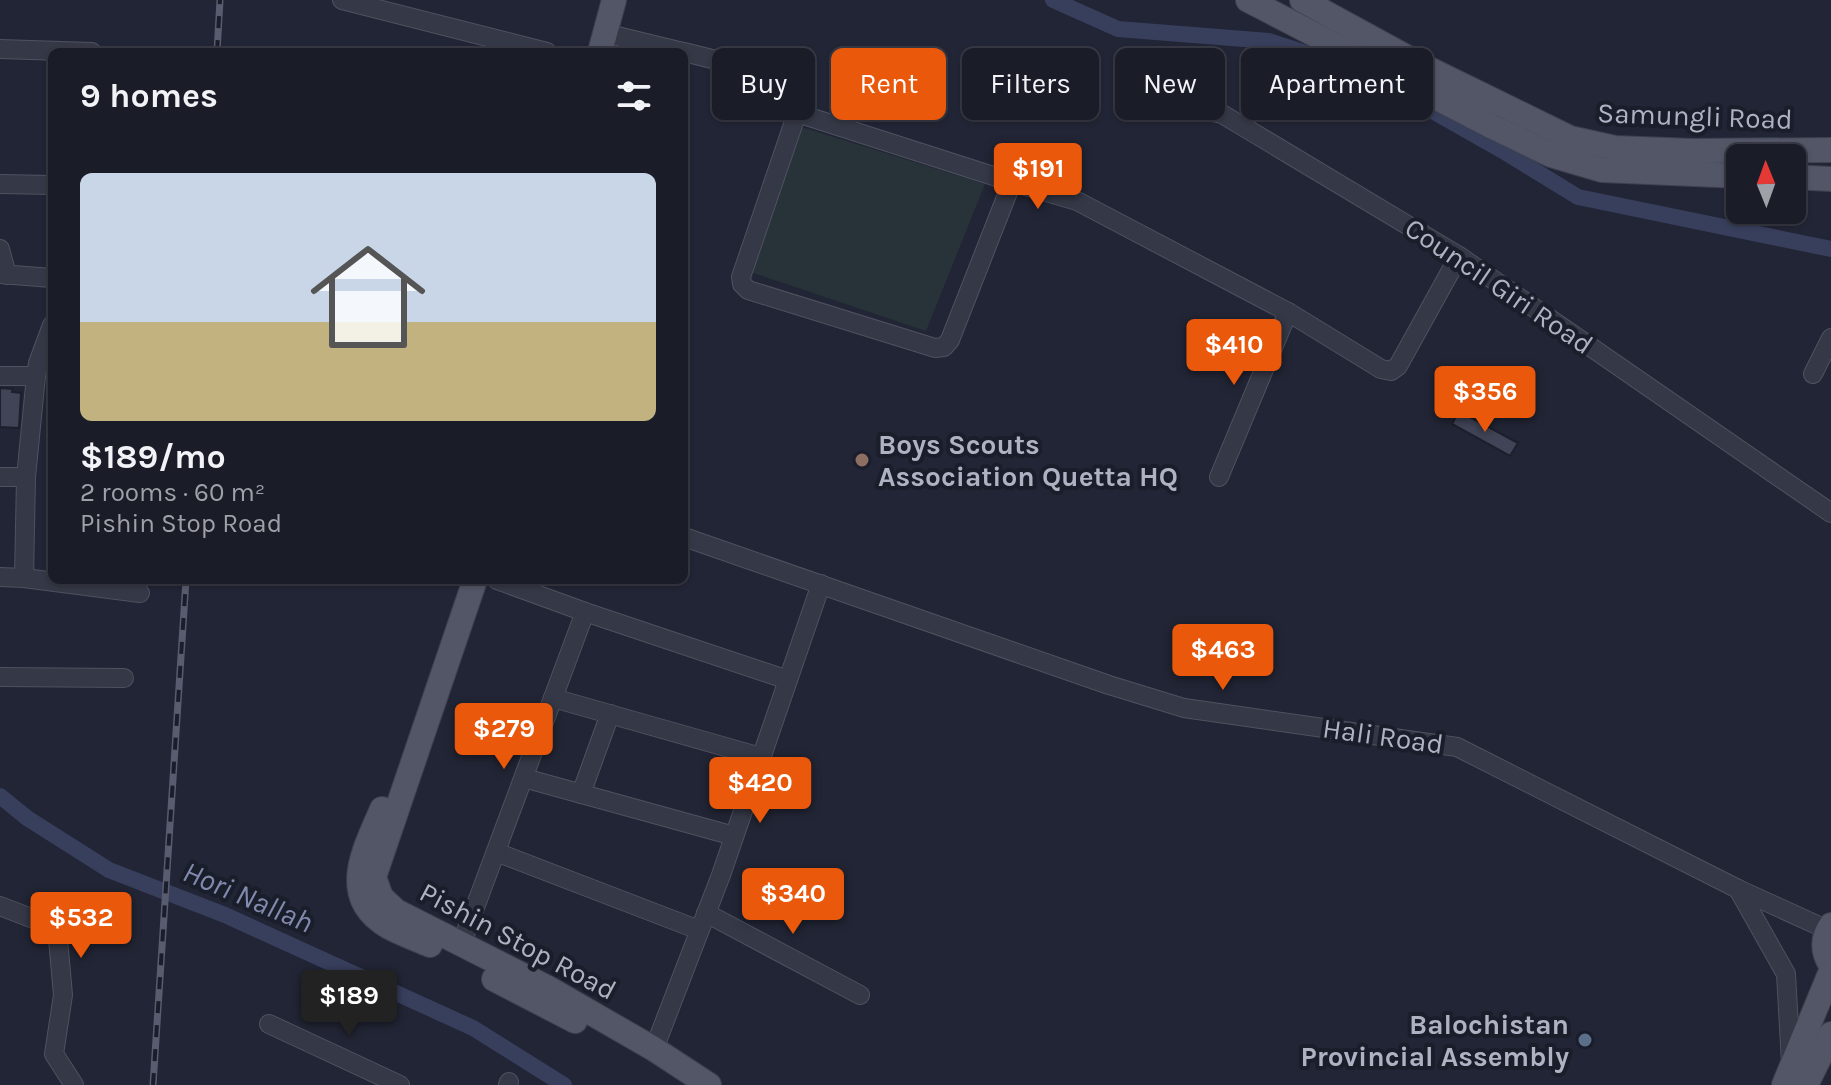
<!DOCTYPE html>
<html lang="en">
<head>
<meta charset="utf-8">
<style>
  :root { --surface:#1a1c28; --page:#272934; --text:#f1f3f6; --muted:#9fa1a8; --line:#383a45; --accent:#ea580c }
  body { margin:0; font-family:Karla,sans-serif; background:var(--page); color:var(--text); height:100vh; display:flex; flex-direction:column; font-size:30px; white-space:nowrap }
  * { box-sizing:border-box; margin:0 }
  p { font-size:26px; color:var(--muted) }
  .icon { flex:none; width:44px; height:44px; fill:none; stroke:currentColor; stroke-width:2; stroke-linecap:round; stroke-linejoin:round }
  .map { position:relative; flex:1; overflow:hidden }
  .panel { position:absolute; left:48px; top:48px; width:640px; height:536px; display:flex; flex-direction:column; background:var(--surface); border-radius:12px; box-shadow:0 2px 6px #0004,0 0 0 2px var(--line) }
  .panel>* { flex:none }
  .guide { position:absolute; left:712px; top:48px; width:760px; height:72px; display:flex; gap:16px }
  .needle { width:52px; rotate:359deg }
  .buttons { position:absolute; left:1726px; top:144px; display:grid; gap:16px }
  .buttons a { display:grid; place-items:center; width:80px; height:80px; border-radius:12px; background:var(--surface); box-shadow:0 2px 6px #0004,0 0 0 2px var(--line); font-size:40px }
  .price { position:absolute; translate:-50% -68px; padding:0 18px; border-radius:8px; background:var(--accent); color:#fff; font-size:26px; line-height:52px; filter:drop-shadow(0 2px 4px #0008) }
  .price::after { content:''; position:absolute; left:50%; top:48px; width:24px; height:18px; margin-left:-12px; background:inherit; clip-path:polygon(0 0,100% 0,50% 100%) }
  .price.active { background:#222; color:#fff }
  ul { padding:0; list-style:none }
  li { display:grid; align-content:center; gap:16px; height:424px; padding:0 32px }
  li+li { border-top:2px solid var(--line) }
  li span { display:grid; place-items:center; height:248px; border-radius:12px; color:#555 }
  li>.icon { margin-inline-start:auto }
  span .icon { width:144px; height:144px; fill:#fffc; stroke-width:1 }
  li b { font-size:34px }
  h2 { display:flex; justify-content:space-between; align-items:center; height:96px; padding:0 32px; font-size:34px }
  .chip { padding:0 28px; border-radius:12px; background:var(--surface); box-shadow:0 2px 6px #0004,0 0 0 2px var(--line); font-size:28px; line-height:72px }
  .chip.active { background:var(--accent); color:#fff }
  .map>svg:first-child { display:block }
  .green { fill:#273339 }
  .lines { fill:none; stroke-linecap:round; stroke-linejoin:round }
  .canal { stroke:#383f5d; stroke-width:16 }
  .building { fill:#404456; stroke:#1c1f2c; stroke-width:2 }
  .minor-casing { stroke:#4f5260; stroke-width:20 }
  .major-casing { stroke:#3e414f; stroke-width:26 }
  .minor { stroke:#353846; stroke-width:18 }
  .major { stroke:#535666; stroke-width:24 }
  .rail-casing { stroke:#595c6e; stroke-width:7 }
  .rail { stroke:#1a1d2a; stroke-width:4; stroke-dasharray:12; stroke-linecap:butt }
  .education-dot { fill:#8d6e63; stroke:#1a1d2a; stroke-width:3 }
  .service-dot { fill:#5c6f8a; stroke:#1a1d2a; stroke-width:3 }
  .labels { text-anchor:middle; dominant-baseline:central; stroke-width:8; stroke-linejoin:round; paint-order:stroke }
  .street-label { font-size:28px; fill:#afb2c2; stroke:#1a1d2a }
  .poi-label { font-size:28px; font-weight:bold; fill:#afb2c2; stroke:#1a1d2a; text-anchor:start }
  .water-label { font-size:30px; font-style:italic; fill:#8189ad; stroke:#1a1d2a }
</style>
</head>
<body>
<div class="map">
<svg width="1831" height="1085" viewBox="0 0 1831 1085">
  <rect width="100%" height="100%" fill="#222535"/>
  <path class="green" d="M 798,126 L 985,184 L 926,331 L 748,271 Z"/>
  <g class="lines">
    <g class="canal">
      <path d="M 1053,0 L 1118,29 L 1269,41 L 1364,72 L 1503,151 L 1578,197 L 1831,249"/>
      <path d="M 0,796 L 27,818 L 109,870 L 225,915 L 473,1028 L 564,1085"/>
    </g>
  </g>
  <g class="building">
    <path d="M 0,388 L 13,389 L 12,392 L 21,393 L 19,428 L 0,427 Z"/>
    <path d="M 1459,411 L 1518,443 L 1510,456 L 1452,424 Z"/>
  </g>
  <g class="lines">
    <g class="minor-casing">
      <g id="minor">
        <path d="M 342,0 L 547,52"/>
        <path d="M 617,36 L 683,52"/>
        <path d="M 0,49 L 92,52"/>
        <path d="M 684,52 L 760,71 L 797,113 L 1012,182 L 1077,201 L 1288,312 L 1381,369 L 1391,371 L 1398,366 L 1459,256"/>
        <path d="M 1149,98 L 1222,114 L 1459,256 L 1831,513"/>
        <path d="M 797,113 L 741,277 L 742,284 L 748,290 L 935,348 L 944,347 L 950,340 L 1012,182"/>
        <path d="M 0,184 L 52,185"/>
        <path d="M 0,249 L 7,275"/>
        <path d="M 0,274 L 52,278"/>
        <path d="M 1813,374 L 1831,338"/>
        <path d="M 0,376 L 36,376"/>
        <path d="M 0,477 L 26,477"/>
        <path d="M 1219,477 L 1288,312"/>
        <path d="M 684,537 L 1109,685 L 1184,708 L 1457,747 L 1738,889 L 1828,930"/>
        <path d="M 0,577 L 24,578 L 140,593"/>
        <path d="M 24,578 L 26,477 L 36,376 L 38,363 L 52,325"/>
        <path d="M 497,580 L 585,612 L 788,680"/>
        <path d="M 0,677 L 124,678"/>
        <path d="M 553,698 L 761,757"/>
        <path d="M 524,778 L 734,836"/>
        <path d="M 581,794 L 610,714"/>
        <path d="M 496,852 L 699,930"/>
        <path d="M 1738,889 L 1786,974 L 1791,1063"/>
        <path d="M 0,906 L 57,928 L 63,995 L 54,1054 L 74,1085"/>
        <path d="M 706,913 L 860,995"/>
        <path d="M 461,945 L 585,612"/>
        <path d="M 269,1024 L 400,1085"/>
        <path d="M 654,1049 L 721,875 L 821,584"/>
        <path d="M 508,1085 L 509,1082"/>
      </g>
    </g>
    <g class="major-casing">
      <g id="major">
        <path d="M 1248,0 L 1493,127 L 1551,155 L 1602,170 L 1740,176"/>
        <path d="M 1302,0 L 1421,65 L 1570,138 L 1615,148 L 1692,151 L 1831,150"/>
        <path d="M 600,52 L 614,0"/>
        <path d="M 1792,177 L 1831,179"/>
        <path d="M 475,580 L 374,877 L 381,897 L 396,911 L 548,988 L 654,1049 L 709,1085"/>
        <path d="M 382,809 C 365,849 337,897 389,927 C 402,934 416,939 430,945"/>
        <path d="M 1831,925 C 1822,938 1822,952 1831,965"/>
        <path d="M 494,979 L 575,1021"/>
        <path d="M 1784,1085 L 1831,971"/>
        <path d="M 1806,1085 L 1831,1034"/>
      </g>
    </g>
    <use href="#minor" class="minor"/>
    <use href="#major" class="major"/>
    <g class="rail-casing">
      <g id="rail">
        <path d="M 217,52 L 220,0"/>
        <path d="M 153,1085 L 186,580"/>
      </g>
    </g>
    <use href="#rail" class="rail"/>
  </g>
  <circle class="education-dot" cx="862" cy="460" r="8"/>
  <circle class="service-dot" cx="1585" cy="1040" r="8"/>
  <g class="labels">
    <g class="street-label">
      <text transform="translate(1695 116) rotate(2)">Samungli Road</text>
      <text transform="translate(1499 286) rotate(34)">Council Giri Road</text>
      <text transform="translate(1383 736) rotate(8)">Hali Road</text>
      <text transform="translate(518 941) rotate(28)">Pishin Stop Road</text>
    </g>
    <g class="poi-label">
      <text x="878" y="444">Boys Scouts<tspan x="878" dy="32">Association Quetta HQ</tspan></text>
      <text x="1569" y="1024" text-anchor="end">Balochistan<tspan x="1569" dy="32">Provincial Assembly</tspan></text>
    </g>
    <g class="water-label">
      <text transform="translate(248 897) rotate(23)">Hori Nallah</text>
    </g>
  </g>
</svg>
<div class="buttons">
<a><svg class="needle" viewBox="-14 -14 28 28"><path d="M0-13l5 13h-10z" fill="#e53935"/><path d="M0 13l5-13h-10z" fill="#9fa1a8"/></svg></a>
</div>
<b class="price" style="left:1038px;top:211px">$191</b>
<b class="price" style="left:1234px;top:387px">$410</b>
<b class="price" style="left:1485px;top:434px">$356</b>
<b class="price" style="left:1223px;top:692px">$463</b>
<b class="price" style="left:504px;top:771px">$279</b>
<b class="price" style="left:760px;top:825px">$420</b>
<b class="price" style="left:793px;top:936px">$340</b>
<b class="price" style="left:81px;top:960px">$532</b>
<b class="price active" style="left:349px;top:1038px">$189</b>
<div class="guide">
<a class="chip">Buy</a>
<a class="chip active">Rent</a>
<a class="chip">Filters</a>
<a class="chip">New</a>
<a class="chip">Apartment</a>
</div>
<section class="panel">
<h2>9 homes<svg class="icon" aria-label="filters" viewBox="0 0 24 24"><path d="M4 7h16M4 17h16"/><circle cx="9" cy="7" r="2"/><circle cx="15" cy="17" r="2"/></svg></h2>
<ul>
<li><span style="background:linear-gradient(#c9d6e8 60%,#c2b280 0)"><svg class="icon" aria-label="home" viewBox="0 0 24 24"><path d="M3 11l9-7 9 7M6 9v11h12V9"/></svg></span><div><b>$189/mo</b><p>2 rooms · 60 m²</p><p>Pishin Stop Road</p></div></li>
</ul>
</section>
</div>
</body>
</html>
